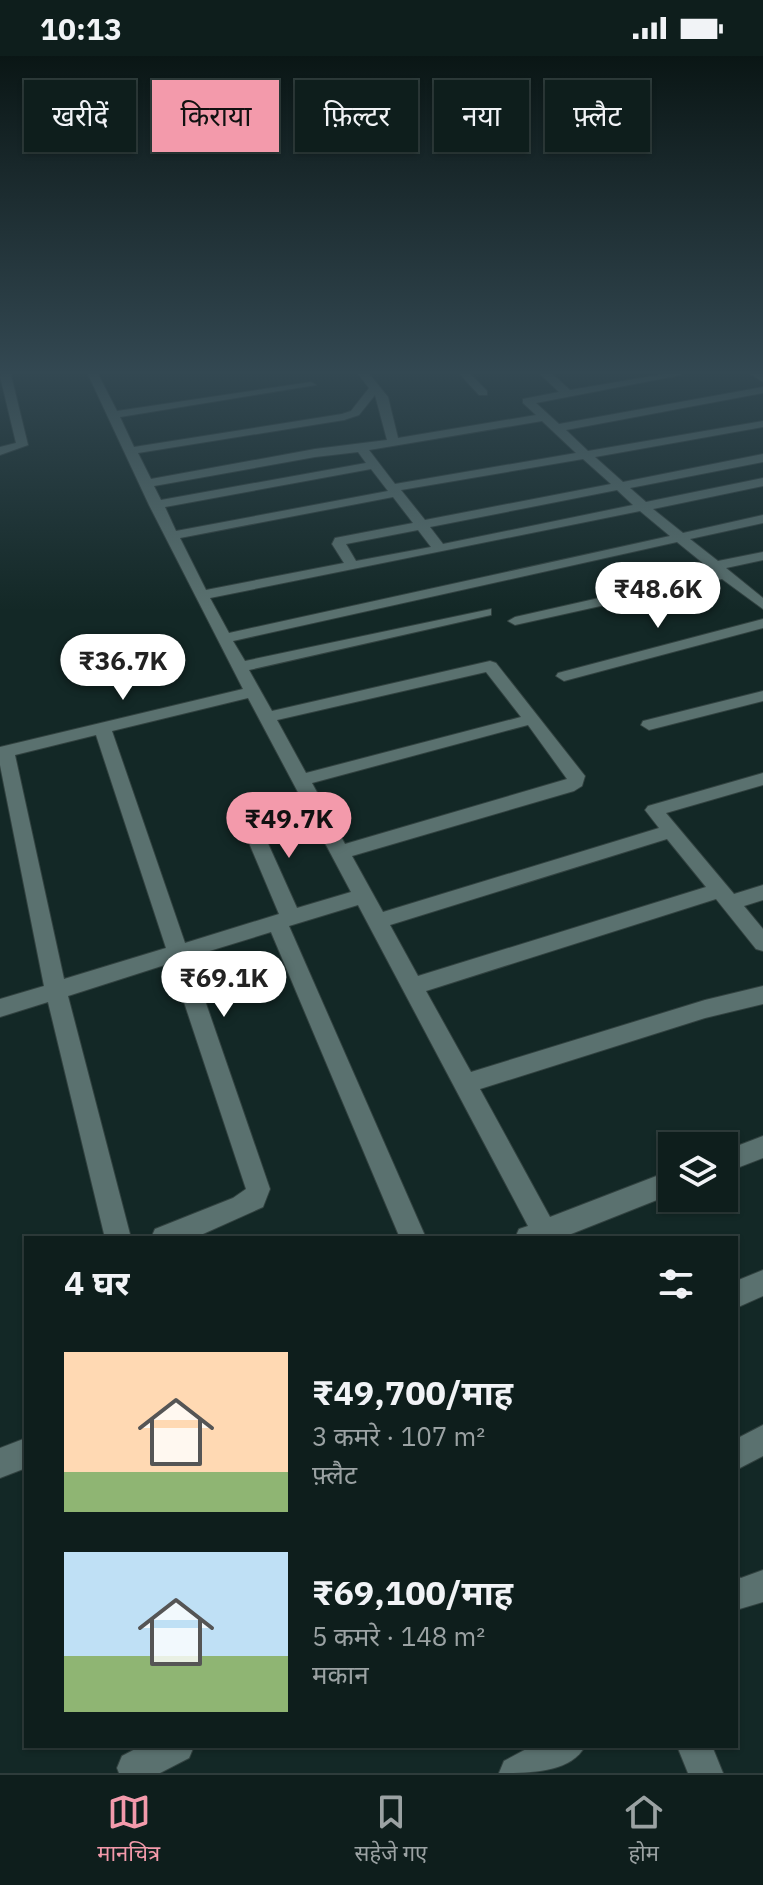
<!DOCTYPE html>
<html lang="hi">
<head>
<meta charset="utf-8">
<style>
  :root { --surface:#0e1e1c; --page:#172725; --text:#f1f3f6; --muted:#9ba2a3; --line:#2e3c3b; --accent:#f39aab }
  body { margin:0; font-family:"IBM Plex Sans","Noto Sans Devanagari",sans-serif; background:var(--page); color:var(--text); height:100vh; display:flex; flex-direction:column; font-size:30px; white-space:nowrap }
  * { box-sizing:border-box; margin:0 }
  p { font-size:26px; color:var(--muted) }
  .icon { flex:none; width:44px; height:44px; fill:none; stroke:currentColor; stroke-width:2; stroke-linecap:round; stroke-linejoin:round }
  .map { position:relative; flex:1; overflow:hidden }
  .panel { position:absolute; left:24px; top:1180px; width:714px; height:512px; display:flex; flex-direction:column; background:var(--surface); border-radius:0px; box-shadow:0 2px 6px #0004,0 0 0 2px var(--line) }
  .panel>* { flex:none }
  .guide { position:absolute; left:24px; top:24px; width:716px; height:72px; display:flex; gap:16px }
  .tools { position:absolute; left:658px; top:1076px; display:grid; gap:16px }
  .tools a { display:grid; place-items:center; width:80px; height:80px; border-radius:0px; background:var(--surface); box-shadow:0 2px 6px #0004,0 0 0 2px var(--line); font-size:40px }
  .price { position:absolute; translate:-50% -68px; padding:0 18px; border-radius:28px; background:#fff; color:#222; font-size:26px; line-height:52px; filter:drop-shadow(0 2px 4px #0008) }
  .price::after { content:''; position:absolute; left:50%; top:48px; width:24px; height:18px; margin-left:-12px; background:inherit; clip-path:polygon(0 0,100% 0,50% 100%) }
  .price.selected { background:var(--accent); color:#111 }
  ul { padding:0; list-style:none }
  li { display:flex; align-items:center; gap:24px; height:200px; padding:0 40px }
  li span { display:grid; place-items:center; flex:none; width:224px; height:160px; border-radius:0px; color:#555 }
  li>.icon { margin-inline-start:auto }
  span .icon { width:96px; height:96px; fill:#fffc; stroke-width:1 }
  li b { font-size:34px }
  h2 { display:flex; justify-content:space-between; align-items:center; height:96px; padding:0 40px; font-size:34px }
  .pill { padding:0 28px; border-radius:0px; background:var(--surface); box-shadow:0 2px 6px #0004,0 0 0 2px var(--line); font-size:28px; line-height:72px }
  .pill.selected { background:var(--accent); color:#111 }
  .status { display:flex; justify-content:space-between; align-items:center; height:56px; padding:0 40px; background:var(--surface); direction:ltr }
  .status svg { height:22px; fill:currentColor }
  .menu { display:flex; justify-content:space-around; align-items:center; height:112px; border-top:2px solid var(--line); background:var(--surface); font-size:22px; color:var(--muted) }
  .menu a { display:grid; justify-items:center; gap:4px }
  .menu .selected { color:var(--accent) }
  .map>svg:first-child { display:block }
  .lines { fill:none; stroke-linecap:round; stroke-linejoin:round }
  .street-casing { stroke:#324240; stroke-width:2 }
  .street { fill:#5a716f; fill-rule:evenodd }
</style>
</head>
<body>
<div class="status"><b>10:13</b><svg viewBox="0 0 49 12"><path d="M0 12V9h3v3zM5 12V6h3v6zM10 12V3h3v9zM15 12V0h3v12zM26 1h20v11H26zM47 4h2v5h-2z"/></svg></div>
<div class="map">
<svg width="763" height="1717" viewBox="0 0 763 1717">
  <rect width="100%" height="100%" fill="#132826"/>
  <g class="lines">
    <g class="street-casing">
      <g id="street">
        <path d="M 4,314 L 17,314 L 11,319 L 28,389 L 0,399 L 0,391 L 16,387 L 0,320 Z"/>
        <path d="M 86,314 L 96,314 L 117,355 L 311,326 L 316,329 L 120,361 L 134,391 L 342,358 L 351,355 L 369,332 L 355,314 L 366,314 L 388,341 L 398,382 L 536,359 L 523,347 L 523,343 L 559,336 L 536,314 L 548,314 L 570,334 L 676,316 L 681,319 L 536,347 L 559,368 L 763,331 L 763,337 L 566,374 L 588,395 L 763,365 L 763,371 L 595,401 L 623,426 L 763,398 L 763,406 L 630,432 L 646,446 L 763,422 L 763,430 L 653,453 L 683,477 L 763,459 L 763,467 L 690,483 L 718,505 L 763,496 L 763,504 L 726,512 L 763,542 L 763,553 L 722,523 L 515,569 L 508,565 L 515,561 L 714,516 L 677,486 L 233,585 L 245,605 L 491,553 L 491,559 L 249,614 L 272,655 L 490,605 L 496,607 L 585,720 L 582,730 L 574,735 L 352,800 L 383,856 L 659,772 L 645,754 L 648,750 L 763,717 L 763,729 L 666,757 L 734,838 L 763,829 L 763,844 L 744,850 L 763,873 L 763,895 L 756,893 L 716,843 L 426,935 L 471,1016 L 705,944 L 763,930 L 763,948 L 705,962 L 480,1033 L 550,1161 L 672,1114 L 672,1138 L 561,1182 L 515,1182 L 519,1173 L 528,1170 L 358,849 L 289,870 L 426,1182 L 400,1182 L 271,876 L 190,901 L 270,1133 L 263,1151 L 194,1182 L 151,1182 L 155,1173 L 233,1142 L 246,1133 L 171,907 L 68,940 L 131,1182 L 105,1182 L 48,946 L 0,961 L 0,943 L 44,930 L 0,709 L 0,691 L 243,633 L 149,449 ZM 375,339 L 387,384 L 315,393 L 151,423 L 138,397 L 344,364 L 359,359 ZM 542,365 L 576,397 L 395,428 L 369,394 ZM 358,396 L 366,407 L 161,444 L 154,430 L 315,401 ZM 583,403 L 611,428 L 425,464 L 401,434 ZM 371,413 L 388,435 L 176,475 L 165,451 ZM 617,434 L 633,449 L 443,488 L 430,471 ZM 393,441 L 413,467 L 335,482 L 332,488 L 344,507 L 206,534 L 180,482 ZM 640,455 L 670,480 L 229,577 L 210,542 ZM 418,474 L 431,491 L 356,505 L 346,488 ZM 486,616 L 521,661 L 306,717 L 277,664 ZM 248,642 L 351,836 L 297,852 L 257,763 L 248,757 L 242,758 L 239,763 L 279,858 L 185,887 L 112,675 ZM 528,669 L 567,723 L 345,788 L 312,727 ZM 96,679 L 166,892 L 64,923 L 15,699 ZM 667,783 L 706,831 L 418,920 L 390,869 Z"/>
        <path d="M 456,314 L 467,314 L 487,335 L 487,339 L 479,339 Z"/>
        <path d="M 745,314 L 757,314 L 763,318 L 763,326 Z"/>
        <path d="M 763,563 L 763,572 L 564,625 L 556,620 L 558,617 Z"/>
        <path d="M 763,635 L 763,645 L 649,674 L 641,669 L 643,665 Z"/>
        <path d="M 763,1080 L 763,1102 L 724,1117 L 724,1095 Z"/>
        <path d="M 763,1214 L 763,1240 L 736,1252 L 736,1225 Z"/>
        <path d="M 763,1369 L 763,1400 L 736,1414 L 736,1383 Z"/>
        <path d="M 26,1382 L 26,1412 L 0,1422 L 0,1392 Z"/>
        <path d="M 763,1514 L 763,1546 L 736,1554 L 736,1520 L 741,1522 Z"/>
        <path d="M 141,1690 L 194,1690 L 189,1702 L 160,1717 L 119,1717 L 117,1712 L 122,1700 Z"/>
        <path d="M 532,1690 L 585,1690 C 571,1717 529,1717 499,1717 L 504,1705 Z"/>
        <path d="M 677,1690 L 712,1690 L 723,1717 L 688,1717 Z"/>
      </g>
    </g>
    <use href="#street" class="street"/>
  </g>
  <linearGradient id="sky" x2="0" y2="1"><stop stop-color="#0a1615"/><stop offset="0.57" stop-color="#334852"/><stop offset="1" stop-color="#334852" stop-opacity="0"/></linearGradient>
  <rect width="763" height="555" fill="url(#sky)"/>
</svg>
<div class="tools">
<a><svg class="icon" aria-label="layers" viewBox="0 0 24 24"><path d="M12 4l9 5-9 5-9-5zM3 14l9 5 9-5"/></svg></a>
</div>
<b class="price" style="left:658px;top:574px">₹48.6K</b>
<b class="price" style="left:123px;top:646px">₹36.7K</b>
<b class="price selected" style="left:289px;top:804px">₹49.7K</b>
<b class="price" style="left:224px;top:963px">₹69.1K</b>
<div class="guide">
<a class="pill">खरीदें</a>
<a class="pill selected">किराया</a>
<a class="pill">फ़िल्टर</a>
<a class="pill">नया</a>
<a class="pill">फ़्लैट</a>
</div>
<section class="panel">
<h2>4 घर<svg class="icon" aria-label="filters" viewBox="0 0 24 24"><path d="M4 7h16M4 17h16"/><circle cx="9" cy="7" r="2"/><circle cx="15" cy="17" r="2"/></svg></h2>
<ul>
<li><span style="background:linear-gradient(#ffd9b3 75%,#8fb573 0)"><svg class="icon" aria-label="home" viewBox="0 0 24 24"><path d="M3 11l9-7 9 7M6 9v11h12V9"/></svg></span><div><b>₹49,700/माह</b><p>3 कमरे · 107 m²</p><p>फ़्लैट</p></div></li>
<li><span style="background:linear-gradient(#bfe0f5 65%,#8fb573 0)"><svg class="icon" aria-label="home" viewBox="0 0 24 24"><path d="M3 11l9-7 9 7M6 9v11h12V9"/></svg></span><div><b>₹69,100/माह</b><p>5 कमरे · 148 m²</p><p>मकान</p></div></li>
</ul>
</section>
</div>
<nav class="menu">
<a class="selected"><svg class="icon" aria-label="map" viewBox="0 0 24 24"><path d="M3 6l6-2 6 2 6-2v14l-6 2-6-2-6 2zM9 4v14M15 6v14"/></svg>मानचित्र</a>
<a><svg class="icon" aria-label="saved" viewBox="0 0 24 24"><path d="M7 4h10v16l-5-4-5 4z"/></svg>सहेजे गए</a>
<a><svg class="icon" aria-label="home" viewBox="0 0 24 24"><path d="M3 11l9-7 9 7M6 9v11h12V9"/></svg>होम</a>
</nav>
</body>
</html>
